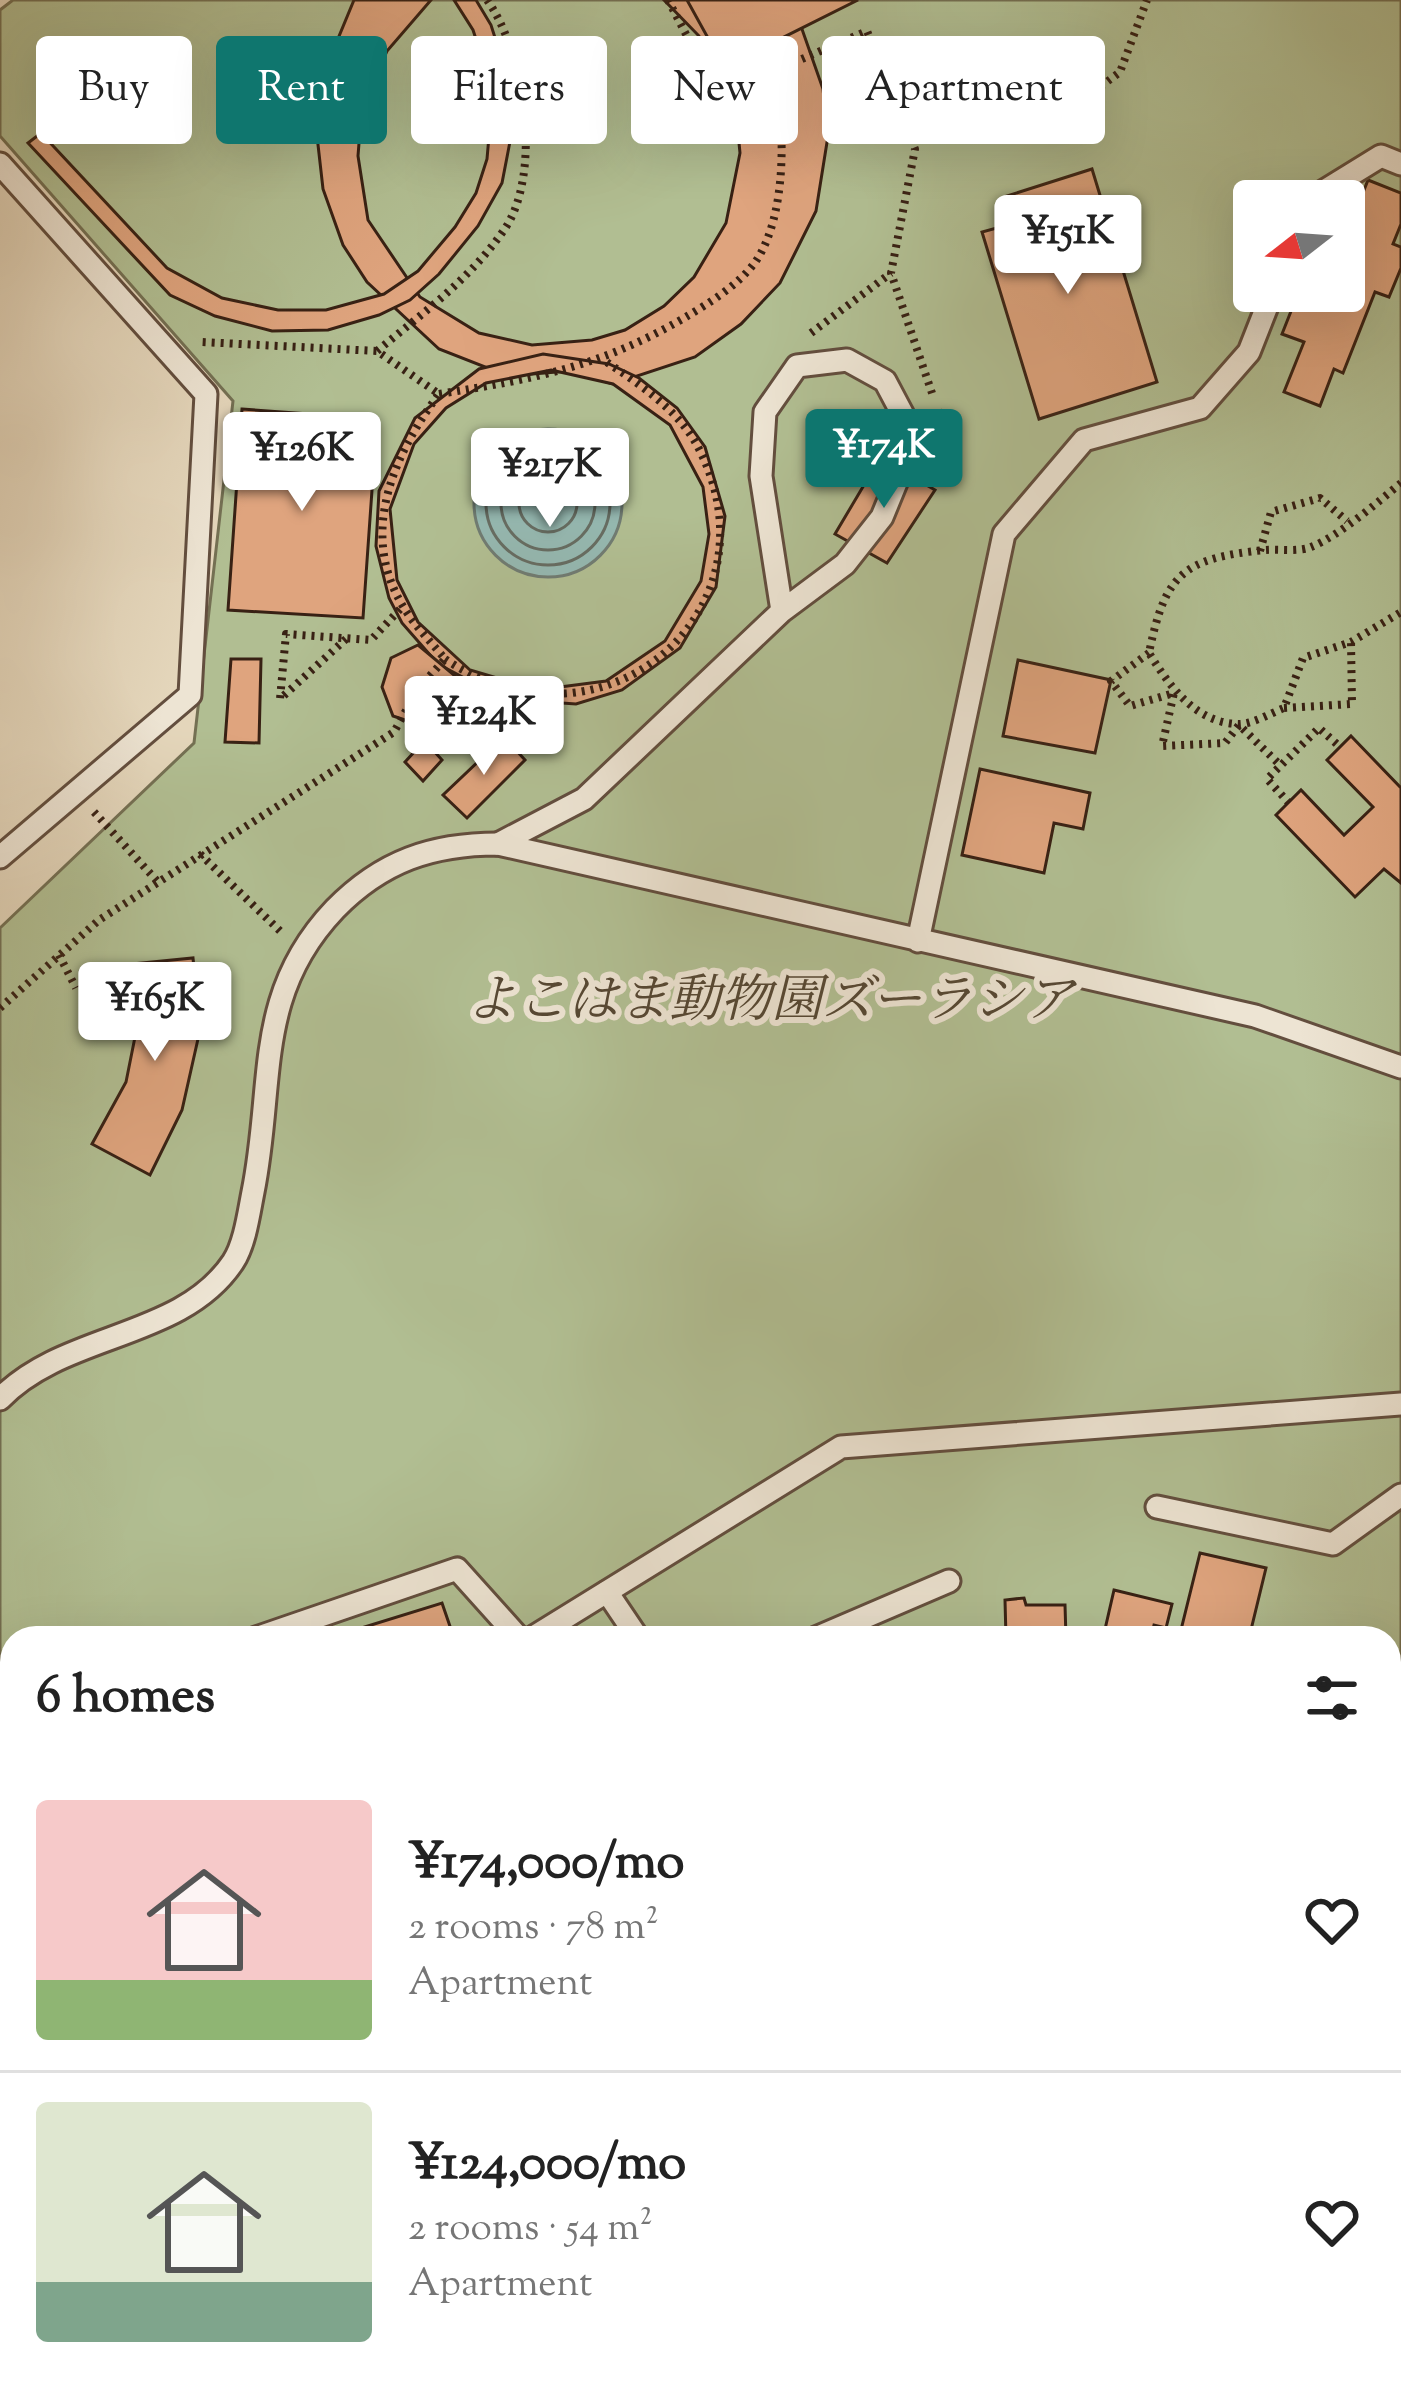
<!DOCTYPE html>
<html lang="en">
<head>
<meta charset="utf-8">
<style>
  :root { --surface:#fff; --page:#f6f6f6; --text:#222; --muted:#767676; --line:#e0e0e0; --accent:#0f766e }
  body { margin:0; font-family:"Sorts Mill Goudy","Noto Serif JP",serif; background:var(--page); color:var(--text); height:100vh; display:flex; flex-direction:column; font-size:45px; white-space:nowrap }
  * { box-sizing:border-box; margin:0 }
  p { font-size:39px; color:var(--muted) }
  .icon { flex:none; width:66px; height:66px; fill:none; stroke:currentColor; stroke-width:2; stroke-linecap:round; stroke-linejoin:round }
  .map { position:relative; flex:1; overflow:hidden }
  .panel { position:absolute; left:0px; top:1626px; width:1401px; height:771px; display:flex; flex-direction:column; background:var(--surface); border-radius:36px 36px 0 0; box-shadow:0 12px 48px #0002 }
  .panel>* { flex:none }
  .top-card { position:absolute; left:36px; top:36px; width:1329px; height:108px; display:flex; gap:24px }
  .needle { width:78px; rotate:253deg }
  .controls { position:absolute; left:1233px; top:180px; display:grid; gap:24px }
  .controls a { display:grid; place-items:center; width:132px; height:132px; border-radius:12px; background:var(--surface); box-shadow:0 12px 48px #0002; font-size:60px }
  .price { position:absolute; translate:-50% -102px; padding:0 27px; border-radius:12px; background:#fff; color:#222; font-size:39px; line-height:78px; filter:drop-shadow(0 3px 6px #0008) }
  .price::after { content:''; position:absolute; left:50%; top:72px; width:36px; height:27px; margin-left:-18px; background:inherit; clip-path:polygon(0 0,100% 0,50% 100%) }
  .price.selected { background:var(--accent); color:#fff }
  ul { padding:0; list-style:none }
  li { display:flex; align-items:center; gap:36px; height:300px; padding:0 36px }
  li+li { border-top:3px solid var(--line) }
  li span { display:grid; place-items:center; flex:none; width:336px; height:240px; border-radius:12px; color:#555 }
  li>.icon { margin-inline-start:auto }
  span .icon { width:144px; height:144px; fill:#fffc; stroke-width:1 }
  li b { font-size:51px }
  h2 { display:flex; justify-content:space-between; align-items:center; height:144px; padding:0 36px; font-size:51px }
  .pill { padding:0 42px; border-radius:12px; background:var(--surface); box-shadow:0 12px 48px #0002; font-size:42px; line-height:108px }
  .pill.selected { background:var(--accent); color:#fff }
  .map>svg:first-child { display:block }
  .green { fill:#b1be92; stroke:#747053; stroke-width:3; fill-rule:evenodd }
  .water { fill:#95b9b2; stroke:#707c73; stroke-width:3 }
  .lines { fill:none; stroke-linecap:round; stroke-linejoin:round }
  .shore { stroke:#666d63; stroke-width:3 }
  .building { fill:#dfa47e; stroke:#382114; stroke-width:3; fill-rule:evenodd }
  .lane-casing { stroke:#634e3e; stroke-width:27 }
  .path { stroke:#382114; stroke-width:8; stroke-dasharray:3 6; stroke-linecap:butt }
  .lane { stroke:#ede4d3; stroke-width:21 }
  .labels { text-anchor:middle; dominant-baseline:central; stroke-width:12; stroke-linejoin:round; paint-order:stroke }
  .park-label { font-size:51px; font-style:italic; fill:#564834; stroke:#ede4d3 }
</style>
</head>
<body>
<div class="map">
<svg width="1401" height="2396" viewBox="0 0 1401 2396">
  <rect width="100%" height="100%" fill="#e4d6bb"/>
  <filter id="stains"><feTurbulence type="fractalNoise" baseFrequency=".00167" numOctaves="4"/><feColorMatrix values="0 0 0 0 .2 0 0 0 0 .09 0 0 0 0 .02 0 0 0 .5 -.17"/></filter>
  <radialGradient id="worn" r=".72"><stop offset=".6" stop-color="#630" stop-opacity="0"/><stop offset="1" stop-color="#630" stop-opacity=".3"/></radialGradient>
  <path class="green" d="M 13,0 L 1401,0 L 1401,2396 L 0,2396 L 0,928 L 194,743 L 233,401 L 0,136 L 0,10 ZM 1254,201 L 1344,201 L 1344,291 L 1254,291 ZM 12,1638 L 1389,1638 L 1389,2385 L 12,2385 Z"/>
  <g class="water">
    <circle cx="548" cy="503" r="74"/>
    <path d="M 697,2385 L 840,2385 L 844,2396 L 690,2396 Z"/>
  </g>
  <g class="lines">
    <g class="shore">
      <circle cx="548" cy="503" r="62"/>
      <circle cx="548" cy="503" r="47"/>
      <circle cx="548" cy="503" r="29"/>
    </g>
  </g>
  <g class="building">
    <path d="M 354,0 L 431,0 L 387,51 L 362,105 L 358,156 L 368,220 L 420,297 L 479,333 L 532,345 L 592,340 L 625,330 L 664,306 L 694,277 L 726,223 L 740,153 L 735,102 L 724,67 L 716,73 L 699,36 L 664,0 L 697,0 L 722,48 L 796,12 L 823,89 L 828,136 L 816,211 L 780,283 L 741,324 L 695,357 L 613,384 L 569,371 L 508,376 L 439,349 L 367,282 L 343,245 L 323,189 L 316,127 L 323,75 Z"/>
    <path d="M 454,0 L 476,0 L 491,25 L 511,88 L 513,126 L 502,183 L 478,226 L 439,274 L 410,300 L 379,315 L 328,330 L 272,331 L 215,316 L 170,295 L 28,143 L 41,133 L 167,268 L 222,298 L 278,310 L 326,310 L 384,294 L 418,271 L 455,227 L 476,193 L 487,159 L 493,91 L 473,30 Z"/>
    <path d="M 687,0 L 858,0 L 724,67 Z"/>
    <path d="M 1092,169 L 1157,382 L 1039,419 L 982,232 L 1015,223 L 1007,196 Z"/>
    <path d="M 1368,180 L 1401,193 L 1401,224 L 1393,244 L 1401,247 L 1401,268 L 1389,297 L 1375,292 L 1343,373 L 1334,369 L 1320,406 L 1284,392 L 1304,342 L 1282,334 L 1299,291 L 1344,291 L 1344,209 L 1355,213 Z"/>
    <path d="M 543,354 L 609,364 L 639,378 L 677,408 L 705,447 L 725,516 L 716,587 L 680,648 L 622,690 L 576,704 L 504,699 L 438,664 L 402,623 L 389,598 L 376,546 L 379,491 L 415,418 L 479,369 ZM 551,370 L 613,384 L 670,425 L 703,487 L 709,534 L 701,581 L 665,641 L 606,681 L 537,690 L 470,670 L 418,622 L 397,580 L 390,509 L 414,444 L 446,408 L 486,383 Z"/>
    <path d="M 242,409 L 377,419 L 363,618 L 228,610 Z"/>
    <path d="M 880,458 L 935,490 L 887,563 L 835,534 Z"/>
    <path d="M 418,645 L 460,680 L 461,688 L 458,706 L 443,720 L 423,726 L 393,716 L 382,687 L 391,658 Z"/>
    <path d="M 231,659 L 261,659 L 259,743 L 225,742 Z"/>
    <path d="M 1018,660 L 1111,680 L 1095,753 L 1003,736 Z"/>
    <path d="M 439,725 L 452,727 L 433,750 L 442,760 L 423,781 L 405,762 Z"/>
    <path d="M 1351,736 L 1401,788 L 1401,883 L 1384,869 L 1355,897 L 1276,815 L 1301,790 L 1344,835 L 1373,807 L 1327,760 Z"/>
    <path d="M 504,737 L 525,760 L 467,818 L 443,795 Z"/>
    <path d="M 980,769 L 1090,793 L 1083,829 L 1054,823 L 1044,873 L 962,855 Z"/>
    <path d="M 193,958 L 200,1030 L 182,1110 L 150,1175 L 92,1144 L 126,1082 L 137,1027 L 131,964 Z"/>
    <path d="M 1200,1553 L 1266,1568 L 1249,1638 L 1179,1638 Z"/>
    <path d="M 1114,1590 L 1172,1604 L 1166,1628 L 1154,1625 L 1151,1638 L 1103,1638 Z"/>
    <path d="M 1024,1598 L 1026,1605 L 1065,1605 L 1066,1638 L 1006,1638 L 1005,1600 Z"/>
    <path d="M 442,1603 L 454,1638 L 329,1638 Z"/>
    <path d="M 1389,2154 L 1401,2159 L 1401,2267 L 1389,2268 Z"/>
    <path d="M 261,2385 L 305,2385 L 312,2396 L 267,2396 Z"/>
  </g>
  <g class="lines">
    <g class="lane-casing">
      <g id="lane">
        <path d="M 0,164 L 206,394 L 190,695 L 0,857"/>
        <path d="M 1308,201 L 1381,156 L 1401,164"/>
        <path d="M 498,844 L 584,799 L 782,611 L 845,564 L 882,517 L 909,451 L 903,415 L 885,381 L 847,360 L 797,366 L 765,412 L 761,476 L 782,611"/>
        <path d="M 918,941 L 1004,534 L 1084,440 L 1200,408 L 1249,352 L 1273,291"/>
        <path d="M 0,1399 C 64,1332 181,1340 233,1262 C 245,1244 249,1212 253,1192 C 275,1083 253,995 335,909 C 382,861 432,844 498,844 L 1255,1016 L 1401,1067"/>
        <path d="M 1157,1507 L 1333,1544 L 1401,1495"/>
        <path d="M 607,1592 L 638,1638"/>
        <path d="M 256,1638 L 457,1569 L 519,1638"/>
        <path d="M 532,1638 L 841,1447 L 1401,1404"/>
        <path d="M 816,1638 L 949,1581"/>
        <path d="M 0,1685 L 12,1687"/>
        <path d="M 396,2396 L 398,2385"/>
      </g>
    </g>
    <g class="path">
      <path d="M 668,0 L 719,97 L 774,71"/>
      <path d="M 891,89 L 915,149 L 891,273 L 933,396"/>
      <path d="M 811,333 L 891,273"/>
      <path d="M 377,351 C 423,313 470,279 504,230 C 543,174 525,52 487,0"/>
      <path d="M 439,394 C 534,379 600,367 684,318 C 708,304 740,284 756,261 C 788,213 785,124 774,71 L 867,31 L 890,88 L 978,104 L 1032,81 L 1056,79 L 1074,87 L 1100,87 L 1120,72 L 1147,0"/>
      <path d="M 938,410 L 948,440 L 941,452"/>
      <path d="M 1401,483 C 1378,502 1339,536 1311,547 C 1299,552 1279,549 1265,550 C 1183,558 1165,574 1149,653 C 1169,685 1194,722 1237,724 C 1251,725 1271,713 1284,708 L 1303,658 L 1351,642 L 1401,612"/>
      <path d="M 1260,551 L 1271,512 L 1320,498 L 1347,521"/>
      <path d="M 346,639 L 280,699 L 286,634 L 371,640 L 402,607"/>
      <path d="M 1149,653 L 1111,681 L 1130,706 L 1174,693 L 1162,746 L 1225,743 L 1239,725 L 1280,765"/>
      <path d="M 445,659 C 600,764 783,614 699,449 C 680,411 639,384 605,361"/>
      <path d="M 1284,708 L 1352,704 L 1351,642"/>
      <path d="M 1289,803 L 1267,779 L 1319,728 L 1340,747"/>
      <path d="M 94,812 L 158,882"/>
      <path d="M 200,854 L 280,931"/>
      <path d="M 59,955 L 76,988"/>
      <path d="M 0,1008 L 99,920 L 394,732 L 418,689 L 445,659 C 431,642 415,626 404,608 C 358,534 393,456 439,394 L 377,351 L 202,342"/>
      <path d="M 0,1852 L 12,1855"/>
      <path d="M 1389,1947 L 1401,1946"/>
      <path d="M 1389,2098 L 1401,2114"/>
      <path d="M 1389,2136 L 1401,2134"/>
      <path d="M 1389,2154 L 1401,2239"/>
      <path d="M 209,2385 L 216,2396"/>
      <path d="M 572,2385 L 580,2396"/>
      <path d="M 117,2396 L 132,2385"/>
      <path d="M 179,2396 L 180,2385"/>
      <path d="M 590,2396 L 594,2385"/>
      <path d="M 1023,2396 L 1025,2385"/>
    </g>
    <use href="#lane" class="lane"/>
  </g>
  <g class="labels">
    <g class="park-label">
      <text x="770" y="1003">よこはま動物園ズーラシア</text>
    </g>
  </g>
  <rect width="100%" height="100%" filter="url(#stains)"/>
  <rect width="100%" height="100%" fill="url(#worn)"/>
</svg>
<div class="controls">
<a><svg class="needle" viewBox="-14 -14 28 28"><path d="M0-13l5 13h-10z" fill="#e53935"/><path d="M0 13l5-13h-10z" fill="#767676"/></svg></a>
</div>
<b class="price" style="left:1068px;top:297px">¥151K</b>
<b class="price selected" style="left:884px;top:511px">¥174K</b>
<b class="price" style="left:302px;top:514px">¥126K</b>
<b class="price" style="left:550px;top:530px">¥217K</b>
<b class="price" style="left:484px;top:778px">¥124K</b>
<b class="price" style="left:155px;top:1064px">¥165K</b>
<div class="top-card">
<a class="pill">Buy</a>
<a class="pill selected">Rent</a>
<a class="pill">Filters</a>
<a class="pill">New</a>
<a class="pill">Apartment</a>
</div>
<section class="panel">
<h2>6 homes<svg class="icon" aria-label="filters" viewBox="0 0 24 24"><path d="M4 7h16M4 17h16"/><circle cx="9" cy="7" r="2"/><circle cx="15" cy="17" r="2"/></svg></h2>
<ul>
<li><span style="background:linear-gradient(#f6c9c9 75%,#8fb573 0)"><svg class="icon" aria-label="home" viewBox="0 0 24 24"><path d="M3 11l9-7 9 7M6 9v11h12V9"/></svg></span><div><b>¥174,000/mo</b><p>2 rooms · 78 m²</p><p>Apartment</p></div><svg class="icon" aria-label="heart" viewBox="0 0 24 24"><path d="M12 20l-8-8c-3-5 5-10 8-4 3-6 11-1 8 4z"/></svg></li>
<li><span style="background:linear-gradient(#dfe7d0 75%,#7fa58c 0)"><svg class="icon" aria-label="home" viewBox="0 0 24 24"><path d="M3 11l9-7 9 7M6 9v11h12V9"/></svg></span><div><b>¥124,000/mo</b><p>2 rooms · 54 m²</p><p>Apartment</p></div><svg class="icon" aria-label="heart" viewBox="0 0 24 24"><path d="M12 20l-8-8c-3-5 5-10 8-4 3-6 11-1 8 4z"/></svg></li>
</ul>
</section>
</div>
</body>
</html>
